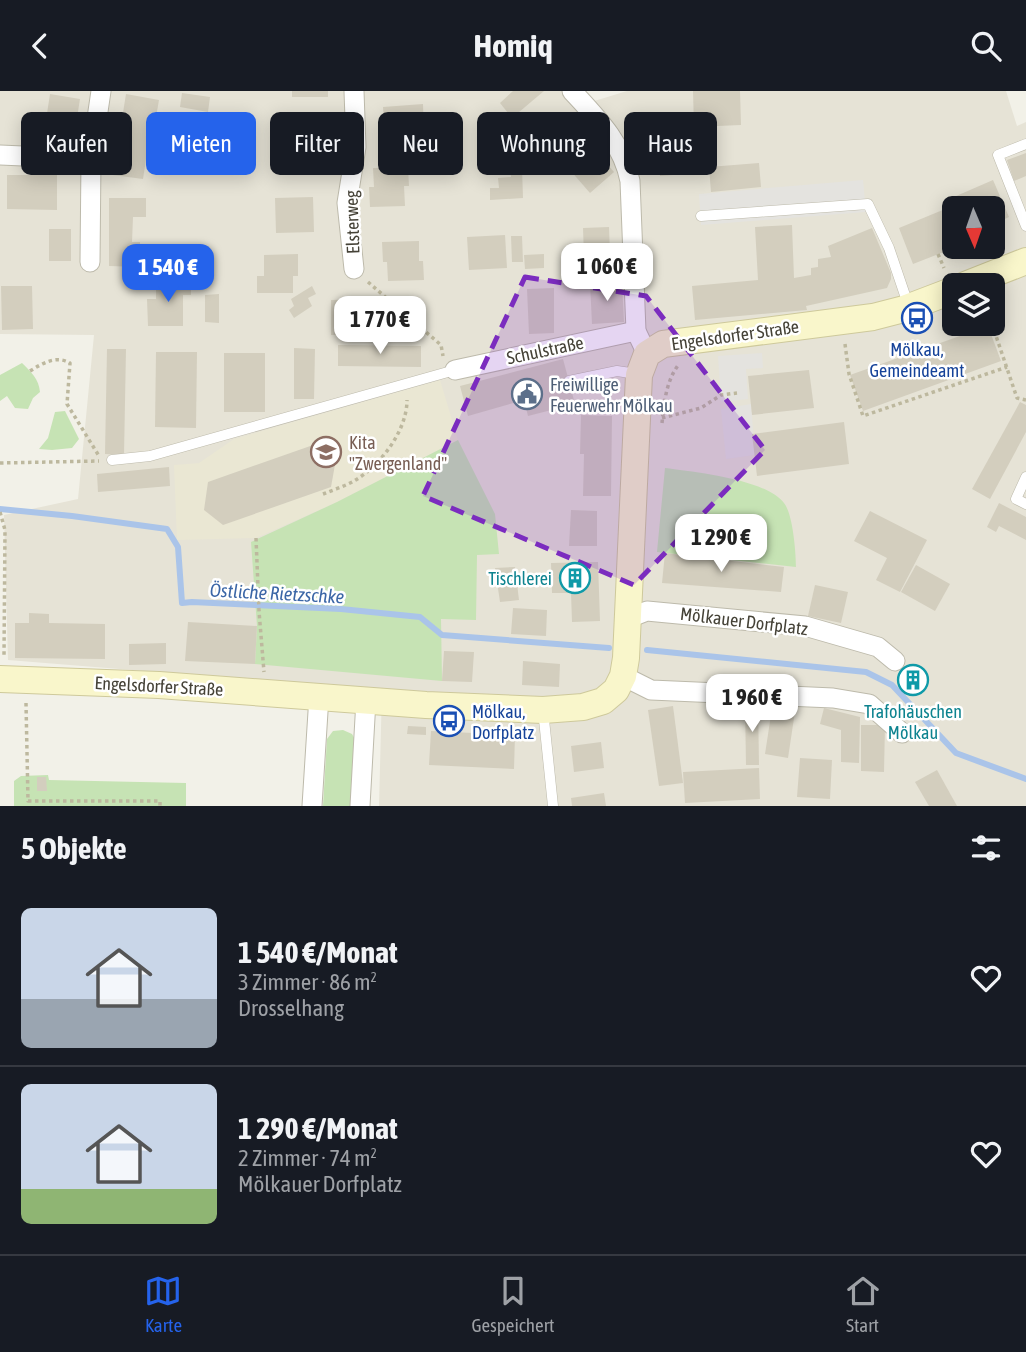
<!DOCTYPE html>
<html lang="de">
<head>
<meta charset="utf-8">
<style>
  :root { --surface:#171b24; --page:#242831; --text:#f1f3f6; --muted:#9ea1a6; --line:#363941; --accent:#2563eb }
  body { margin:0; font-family:"Asap Condensed",sans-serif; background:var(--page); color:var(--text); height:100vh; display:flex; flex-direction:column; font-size:26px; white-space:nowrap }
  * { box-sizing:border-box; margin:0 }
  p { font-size:23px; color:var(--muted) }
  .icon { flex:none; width:38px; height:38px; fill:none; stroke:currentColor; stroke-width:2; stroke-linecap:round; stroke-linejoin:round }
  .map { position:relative; height:715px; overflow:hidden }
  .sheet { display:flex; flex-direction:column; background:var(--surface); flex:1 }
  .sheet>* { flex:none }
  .hud { position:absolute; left:21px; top:21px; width:985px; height:63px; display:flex; gap:14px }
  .needle { width:46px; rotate:178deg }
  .tools { position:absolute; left:942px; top:105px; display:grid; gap:14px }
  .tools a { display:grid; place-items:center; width:63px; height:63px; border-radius:10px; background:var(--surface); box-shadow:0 4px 18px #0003; font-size:35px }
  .price { position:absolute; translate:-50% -60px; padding:0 16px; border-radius:14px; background:#fff; color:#222; font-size:23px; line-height:46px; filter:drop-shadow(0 2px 4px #0008) }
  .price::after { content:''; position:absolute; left:50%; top:42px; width:21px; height:16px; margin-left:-10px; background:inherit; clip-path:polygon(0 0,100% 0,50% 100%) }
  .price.current { background:var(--accent); color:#fff }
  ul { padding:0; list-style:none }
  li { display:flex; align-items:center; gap:21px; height:175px; padding:0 21px }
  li+li { border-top:2px solid var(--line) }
  li span { display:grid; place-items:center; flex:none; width:196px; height:140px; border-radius:10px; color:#555 }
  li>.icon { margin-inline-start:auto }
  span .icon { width:84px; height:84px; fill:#fffc; stroke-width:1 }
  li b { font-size:30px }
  h2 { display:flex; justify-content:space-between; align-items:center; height:84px; padding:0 21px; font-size:30px }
  .tag { padding:0 24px; border-radius:10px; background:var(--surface); box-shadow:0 4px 18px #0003; font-size:24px; line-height:63px }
  .tag.current { background:var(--accent); color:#fff }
  header { display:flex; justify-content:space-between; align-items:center; height:91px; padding:0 21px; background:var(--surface); font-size:32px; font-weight:700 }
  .menu { display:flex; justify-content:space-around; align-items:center; height:98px; border-top:2px solid var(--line); background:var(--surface); font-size:19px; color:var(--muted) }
  .menu a { display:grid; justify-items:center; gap:4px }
  .menu .current { color:var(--accent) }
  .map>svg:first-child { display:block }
  .residential { fill:#e6e3d6; fill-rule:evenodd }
  .education { fill:#eae7d3 }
  .green { fill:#c6e3b4 }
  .parking { fill:#e4e3df }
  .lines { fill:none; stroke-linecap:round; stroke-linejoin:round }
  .stream { stroke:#aac4e9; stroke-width:6 }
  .building { fill:#d3cebe }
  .service-casing { stroke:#bdbaab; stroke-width:11 }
  .minor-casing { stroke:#bdbaab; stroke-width:21 }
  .secondary-casing { stroke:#cec99b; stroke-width:28 }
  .path { stroke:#bdb89e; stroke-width:3.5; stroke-dasharray:3.5 3.5; stroke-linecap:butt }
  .service { stroke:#fff; stroke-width:10 }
  .minor { stroke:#fff; stroke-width:19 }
  .secondary { stroke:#f9f6cb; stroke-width:26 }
  .marked { fill:#7b2cbf; fill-opacity:0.2; stroke:#7b2cbf; stroke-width:5; stroke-dasharray:14 9; stroke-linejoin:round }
  .labels { text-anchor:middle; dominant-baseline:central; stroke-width:5; stroke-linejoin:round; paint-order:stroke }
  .street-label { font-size:18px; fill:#454237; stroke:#fff }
  .transit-label { font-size:18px; fill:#164399; stroke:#fff }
  .service-label { font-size:18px; fill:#4e5e75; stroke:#fff; text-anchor:start }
  .education-label { font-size:18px; fill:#785e54; stroke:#fff; text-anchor:start }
  .culture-label { font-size:18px; fill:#0d838f; stroke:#fff; text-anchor:end }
  .water-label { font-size:19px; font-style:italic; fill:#3b66a6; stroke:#fff }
</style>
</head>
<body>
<header><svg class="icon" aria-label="back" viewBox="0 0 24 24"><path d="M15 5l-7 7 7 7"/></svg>Homiq<svg class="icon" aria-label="search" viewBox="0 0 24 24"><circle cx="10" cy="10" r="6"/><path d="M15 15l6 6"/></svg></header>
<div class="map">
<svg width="1026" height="715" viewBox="0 0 1026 715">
  <rect width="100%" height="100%" fill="#f2f1e8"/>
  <path class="residential" d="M 0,0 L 565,0 L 578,15 L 627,0 L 1006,0 L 1017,35 L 1026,31 L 1026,715 L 379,715 L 382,599 L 8,569 L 4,424 L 78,408 L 94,244 L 0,243 ZM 954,117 L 992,117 L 992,156 L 954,156 ZM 954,194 L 992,194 L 992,233 L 954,233 Z"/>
  <path class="education" d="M 440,289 L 458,349 L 337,411 L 256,447 L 177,449 L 174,374 L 199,372 L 234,348 Z"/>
  <g class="green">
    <path d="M 22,272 C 31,281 39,288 40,301 L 33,307 L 28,318 L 15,317 L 7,305 L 0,310 L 0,284 Z"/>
    <path d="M 65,320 L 79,348 L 72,357 L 52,359 L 39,358 L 48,347 L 55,321 Z"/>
    <path d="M 458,349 L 495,423 L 499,463 L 477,464 L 476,529 L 441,528 L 442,590 L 255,573 L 257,535 L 251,451 L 337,411 Z"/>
    <path d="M 665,377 C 694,381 766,388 784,412 C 793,423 796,462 796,476 L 657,461 Z"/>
    <path d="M 343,639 L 352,643 L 356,650 L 352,715 L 323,715 L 327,648 L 333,640 Z"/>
    <path d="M 48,684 L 49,689 L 186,692 L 186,715 L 14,715 L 14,690 L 21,685 Z"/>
  </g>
  <g class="parking">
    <path d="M 863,89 L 866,121 L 701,134 L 699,103 Z"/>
    <path d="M 762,262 L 763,277 L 746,278 L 748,308 L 721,311 L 718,265 Z"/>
    <path d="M 751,313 L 755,364 L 726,368 L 721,318 Z"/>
  </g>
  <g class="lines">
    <g class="stream">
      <path d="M 0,418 L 72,425 L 167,438 L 178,456 L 182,512 L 192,511 L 341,518 L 420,526 L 442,544 L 609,557"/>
      <path d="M 647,559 L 866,581 L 892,594 L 956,662 L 1026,688"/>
    </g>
  </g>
  <g class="building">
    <rect x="292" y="0" width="36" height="6"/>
    <path d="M 513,0 L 544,0 L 512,27 L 500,12 Z"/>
    <path d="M 693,0 L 740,0 L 741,34 L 694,36 Z"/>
    <path d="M 182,2 L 210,6 L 208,21 L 180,16 Z"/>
    <path d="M 50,3 L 80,8 L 74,46 L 44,42 Z"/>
    <path d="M 126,3 L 159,9 L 152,49 L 149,49 L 143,88 L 113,84 Z"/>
    <path d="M 423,13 L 424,48 L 385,50 L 383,16 Z"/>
    <path d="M 560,22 L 575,41 L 559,54 L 543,35 Z"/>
    <path d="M 314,34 L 313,72 L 278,73 L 277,53 L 280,53 L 280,35 Z"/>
    <path d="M 684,41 L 686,83 L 660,85 L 658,42 Z"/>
    <path d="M 594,58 L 614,81 L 590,102 L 570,79 Z"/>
    <path d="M 1026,62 L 1026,85 L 1014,90 L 1007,69 Z"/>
    <path d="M 759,72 L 761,96 L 711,101 L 709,76 Z"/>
    <path d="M 408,76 L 409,95 L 404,95 L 405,115 L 370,116 L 369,96 L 374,96 L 373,77 Z"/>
    <path d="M 522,77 L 523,107 L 490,109 L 490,97 L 499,97 L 498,87 L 511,86 L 510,78 Z"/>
    <path d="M 7,84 L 57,84 L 57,119 L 7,118 Z"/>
    <path d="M 993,89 L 1009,126 L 992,134 L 992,117 L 954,117 L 954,157 L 913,173 L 899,137 L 950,116 L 947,109 Z"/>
    <path d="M 313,106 L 314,141 L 276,142 L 275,107 Z"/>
    <path d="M 109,107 L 146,107 L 146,126 L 133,126 L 132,151 L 140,151 L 140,176 L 109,175 Z"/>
    <path d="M 792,134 L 794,187 L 811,184 L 811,177 L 818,176 L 818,168 L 831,166 L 828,155 L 872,137 L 891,182 L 891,188 L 887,197 L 806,215 L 807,219 L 695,229 L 692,195 L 758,189 L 755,136 Z"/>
    <path d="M 609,136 L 610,164 L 584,165 L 583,137 Z"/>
    <rect x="49" y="138" width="22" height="32"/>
    <path d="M 505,144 L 507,177 L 469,179 L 467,146 Z"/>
    <path d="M 511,145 L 522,145 L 523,171 L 512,171 Z"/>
    <path d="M 419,150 L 419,170 L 423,170 L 424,189 L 388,190 L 387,171 L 383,171 L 382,151 Z"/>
    <path d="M 298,163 L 298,185 L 293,185 L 293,202 L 257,202 L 257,185 L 264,185 L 264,164 Z"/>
    <path d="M 544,163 L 544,177 L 525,178 L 524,164 Z"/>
    <path d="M 156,191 L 191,191 L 191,204 L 183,204 L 183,235 L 148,235 L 147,208 L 156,208 Z"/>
    <path d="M 622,191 L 624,231 L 592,233 L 590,192 Z"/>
    <path d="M 1,195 L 32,195 L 33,238 L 2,239 Z"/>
    <path d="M 312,195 L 316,203 L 308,207 L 312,215 L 294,227 L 289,219 L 294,215 L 291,208 Z"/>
    <path d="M 554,197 L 554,242 L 529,243 L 527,198 Z"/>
    <path d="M 219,203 L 219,232 L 205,231 L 205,204 Z"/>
    <path d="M 369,208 L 369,244 L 331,244 L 331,209 Z"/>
    <path d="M 988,235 L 1001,270 L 863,320 L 850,284 Z"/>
    <path d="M 338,254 L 421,255 L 421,276 L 338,275 Z"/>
    <path d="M 294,257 L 315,258 L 314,308 L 294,308 Z"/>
    <path d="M 107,258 L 126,258 L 124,364 L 105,363 Z"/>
    <path d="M 156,261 L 197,261 L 196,337 L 155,336 Z"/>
    <rect x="224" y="262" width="41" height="59"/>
    <path d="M 563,268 L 575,313 L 528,325 L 524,309 L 468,325 L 460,295 Z"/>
    <path d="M 809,279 L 814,317 L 752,324 L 748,285 Z"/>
    <path d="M 1020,311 L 1026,314 L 1026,341 L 990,408 L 972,398 Z"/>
    <path d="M 581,324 L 612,325 L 611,405 L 583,405 L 584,363 L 580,363 Z"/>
    <path d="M 844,331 L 849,373 L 757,385 L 752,343 Z"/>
    <path d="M 316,353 L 336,368 L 331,396 L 223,434 L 204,419 L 208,391 Z"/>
    <path d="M 169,376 L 170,395 L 98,401 L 97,383 Z"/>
    <path d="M 999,412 L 1026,426 L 1026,449 L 999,435 L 996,441 L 987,436 Z"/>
    <path d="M 571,419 L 597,420 L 597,455 L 569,455 Z"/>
    <path d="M 870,420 L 927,449 L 900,501 L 876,489 L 887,467 L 854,450 Z"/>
    <path d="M 665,462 L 784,476 L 781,501 L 662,492 Z"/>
    <path d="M 598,471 L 600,530 L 572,531 L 571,502 L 552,502 L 551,472 Z"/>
    <path d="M 916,474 L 950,493 L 935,520 L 901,501 Z"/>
    <path d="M 515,476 L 519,509 L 500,511 L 495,477 Z"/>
    <path d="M 815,494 L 848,501 L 841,532 L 808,525 Z"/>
    <path d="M 513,517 L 547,519 L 546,545 L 511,543 Z"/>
    <path d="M 29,522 L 49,523 L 49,532 L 105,533 L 105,568 L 15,567 L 15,532 L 29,532 Z"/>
    <path d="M 188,531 L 257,535 L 255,573 L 185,570 Z"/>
    <path d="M 166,552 L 166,573 L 129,574 L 129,553 Z"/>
    <path d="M 444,560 L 474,561 L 472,591 L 442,590 Z"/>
    <path d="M 523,570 L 560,573 L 559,596 L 522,594 Z"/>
    <path d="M 758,611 L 759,674 L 746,674 L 745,612 Z"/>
    <path d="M 773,611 L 796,614 L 788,667 L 765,663 Z"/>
    <path d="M 673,615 L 683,692 L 659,695 L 648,619 Z"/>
    <path d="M 824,617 L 860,626 L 859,672 L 841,671 L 841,639 L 820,633 Z"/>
    <path d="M 861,634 L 885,634 L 884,681 L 861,680 Z"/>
    <path d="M 408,635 L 426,636 L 426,644 L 407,643 Z"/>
    <path d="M 431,640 L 515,644 L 514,678 L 429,674 Z"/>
    <path d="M 601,651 L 604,677 L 574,681 L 571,655 Z"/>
    <path d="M 800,667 L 832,669 L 830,708 L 797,706 Z"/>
    <path d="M 759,677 L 760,708 L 685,712 L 683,681 Z"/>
    <path d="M 937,679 L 957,715 L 929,715 L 915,691 Z"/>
    <path d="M 37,686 L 46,686 L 47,700 L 37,700 Z"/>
    <path d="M 604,702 L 606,715 L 572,715 L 571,707 Z"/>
  </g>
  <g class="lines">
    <g class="service-casing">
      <g id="service">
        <path d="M 1026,53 L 998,64 L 1026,135"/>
        <path d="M 701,125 L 868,113 L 889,157 L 909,216"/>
        <path d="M 569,290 L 617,280 L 637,283"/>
        <path d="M 112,369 L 150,365 L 455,279"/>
        <path d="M 1026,386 L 1016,408 L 1026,413"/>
        <path d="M 543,619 L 553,715"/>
      </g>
    </g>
    <g class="minor-casing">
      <g id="minor">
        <path d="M 572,0 C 597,27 623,53 630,90 L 636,240 L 647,263"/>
        <path d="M 0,64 L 91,68"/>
        <path d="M 90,171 L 91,68 L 101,0"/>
        <path d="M 354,178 L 347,112 L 356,56 L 354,0"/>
        <path d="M 455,279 L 636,240"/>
        <path d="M 629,527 L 647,520 L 805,535 L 878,556 L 895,570"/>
        <path d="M 623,585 L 651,599 L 833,607 L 869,613 L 902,642"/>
        <path d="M 312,715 L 319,605"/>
        <path d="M 360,715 L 366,609"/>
      </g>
    </g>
    <g class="secondary-casing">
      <g id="secondary">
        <path d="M 965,194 L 1026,170"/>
        <path d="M 0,588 L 159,594 L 426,614 L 543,619 L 583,616 L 603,610 L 616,599 L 623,585 L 626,567 L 639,284 L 647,263 L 663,253 L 873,226 L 904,218 L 954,199"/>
      </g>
    </g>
    <g class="path">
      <path d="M 938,163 L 944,177"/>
      <path d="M 368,191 L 441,254 L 443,265"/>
      <path d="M 992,233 L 1017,307 L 1026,309"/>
      <path d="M 845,253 L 849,283 L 863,325 L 1007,276"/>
      <path d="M 30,280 C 43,272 56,264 70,272 L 67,313 L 99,365"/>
      <path d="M 662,327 L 701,317 L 721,304 L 737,302"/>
      <path d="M 662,332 C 664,312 666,290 679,273"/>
      <path d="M 0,372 L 99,370"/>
      <path d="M 323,403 C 333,399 345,395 354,390 C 380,375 407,340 407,309"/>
      <path d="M 0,421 L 5,439 L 4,565"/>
      <path d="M 256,447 L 259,520 L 264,581"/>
      <path d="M 26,612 L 28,710 L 160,710 L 160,715"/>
    </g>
    <use href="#service" class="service"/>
    <use href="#minor" class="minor"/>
    <use href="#secondary" class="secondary"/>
  </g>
  <path class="marked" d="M 525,186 L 646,205 L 765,359 L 634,494 L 423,405 Z"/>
  <defs>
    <g id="bus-ring" transform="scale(1.575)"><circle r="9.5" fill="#fff" stroke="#1a4fb4" stroke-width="1.5"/><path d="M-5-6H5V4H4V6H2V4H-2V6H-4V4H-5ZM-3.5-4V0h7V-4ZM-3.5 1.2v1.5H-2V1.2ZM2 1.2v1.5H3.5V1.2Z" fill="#1a4fb4"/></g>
    <g id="civic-ring" transform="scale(1.575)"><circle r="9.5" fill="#fff" stroke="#5c6f8a" stroke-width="1.5"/><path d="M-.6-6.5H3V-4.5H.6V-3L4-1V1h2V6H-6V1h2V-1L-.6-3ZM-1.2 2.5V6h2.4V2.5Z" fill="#5c6f8a"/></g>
    <g id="school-ring" transform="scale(1.575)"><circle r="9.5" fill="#fff" stroke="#8d6e63" stroke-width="1.5"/><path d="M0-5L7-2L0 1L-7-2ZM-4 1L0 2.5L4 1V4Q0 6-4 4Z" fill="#8d6e63"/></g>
    <g id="building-ring" transform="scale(1.575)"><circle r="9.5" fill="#fff" stroke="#0f9aa8" stroke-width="1.5"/><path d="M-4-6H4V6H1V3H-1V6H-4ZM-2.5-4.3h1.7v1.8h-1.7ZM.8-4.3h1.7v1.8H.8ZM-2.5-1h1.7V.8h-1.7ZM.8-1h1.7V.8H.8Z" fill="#0f9aa8"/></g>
  </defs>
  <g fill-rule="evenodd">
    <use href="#bus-ring" x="917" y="227"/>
    <use href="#civic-ring" x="527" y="303"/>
    <use href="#school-ring" x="326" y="361"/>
    <use href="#building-ring" x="575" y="487"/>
    <use href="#building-ring" x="913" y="589"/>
    <use href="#bus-ring" x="449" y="630"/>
  </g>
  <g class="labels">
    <g class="street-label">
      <text transform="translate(352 131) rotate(-92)">Elsterweg</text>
      <text transform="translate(735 244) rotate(-8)">Engelsdorfer Straße</text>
      <text transform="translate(545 259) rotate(-12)">Schulstraße</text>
      <text transform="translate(744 530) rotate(7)">Mölkauer Dorfplatz</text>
      <text transform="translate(159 595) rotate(3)">Engelsdorfer Straße</text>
    </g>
    <g class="transit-label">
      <text x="917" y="258">Mölkau,<tspan x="917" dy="21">Gemeindeamt</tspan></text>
      <text x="472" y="620" text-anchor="start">Mölkau,<tspan x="472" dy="21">Dorfplatz</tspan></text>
    </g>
    <g class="service-label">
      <text x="550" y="293">Freiwillige<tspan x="550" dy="21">Feuerwehr Mölkau</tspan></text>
    </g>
    <g class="education-label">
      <text x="349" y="351">Kita<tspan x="349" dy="21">"Zwergenland"</tspan></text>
    </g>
    <g class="culture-label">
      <text x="552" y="487">Tischlerei</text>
      <text x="913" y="620" text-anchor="middle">Trafohäuschen<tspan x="913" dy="21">Mölkau</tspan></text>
    </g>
    <g class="water-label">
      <text transform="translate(277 502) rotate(3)">Östliche Rietzschke</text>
    </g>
  </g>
</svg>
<div class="tools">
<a><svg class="needle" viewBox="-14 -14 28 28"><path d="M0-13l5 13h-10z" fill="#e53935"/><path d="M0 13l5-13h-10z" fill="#9ea1a6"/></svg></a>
<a><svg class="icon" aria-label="layers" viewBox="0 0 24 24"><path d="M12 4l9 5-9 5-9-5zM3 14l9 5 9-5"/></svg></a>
</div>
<b class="price" style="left:607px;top:212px">1 060 €</b>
<b class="price current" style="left:168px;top:213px">1 540 €</b>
<b class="price" style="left:380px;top:265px">1 770 €</b>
<b class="price" style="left:721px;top:483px">1 290 €</b>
<b class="price" style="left:752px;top:643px">1 960 €</b>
<div class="hud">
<a class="tag">Kaufen</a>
<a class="tag current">Mieten</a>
<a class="tag">Filter</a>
<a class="tag">Neu</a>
<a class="tag">Wohnung</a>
<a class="tag">Haus</a>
</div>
</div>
<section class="sheet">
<h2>5 Objekte<svg class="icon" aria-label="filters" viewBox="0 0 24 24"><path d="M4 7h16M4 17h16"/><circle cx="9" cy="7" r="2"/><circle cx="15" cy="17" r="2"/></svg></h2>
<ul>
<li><span style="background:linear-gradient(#c9d6e8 65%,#9aa5b1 0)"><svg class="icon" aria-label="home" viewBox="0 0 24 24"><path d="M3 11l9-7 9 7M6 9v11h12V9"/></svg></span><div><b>1 540 €/Monat</b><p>3 Zimmer · 86 m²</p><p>Drosselhang</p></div><svg class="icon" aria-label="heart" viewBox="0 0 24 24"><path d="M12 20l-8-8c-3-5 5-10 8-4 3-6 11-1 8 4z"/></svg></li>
<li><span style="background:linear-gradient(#c9d6e8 75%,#8fb573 0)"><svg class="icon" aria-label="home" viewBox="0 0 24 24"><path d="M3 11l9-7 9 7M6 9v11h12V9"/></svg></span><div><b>1 290 €/Monat</b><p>2 Zimmer · 74 m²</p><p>Mölkauer Dorfplatz</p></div><svg class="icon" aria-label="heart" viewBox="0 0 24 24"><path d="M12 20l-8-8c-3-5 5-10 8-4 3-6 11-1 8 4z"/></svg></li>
</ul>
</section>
<nav class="menu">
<a class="current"><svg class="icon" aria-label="map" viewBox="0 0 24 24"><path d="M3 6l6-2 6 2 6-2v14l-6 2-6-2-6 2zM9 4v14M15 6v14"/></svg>Karte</a>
<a><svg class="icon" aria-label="saved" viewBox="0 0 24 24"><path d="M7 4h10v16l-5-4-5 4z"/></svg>Gespeichert</a>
<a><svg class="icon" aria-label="home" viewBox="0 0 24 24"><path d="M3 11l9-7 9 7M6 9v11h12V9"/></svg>Start</a>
</nav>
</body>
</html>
